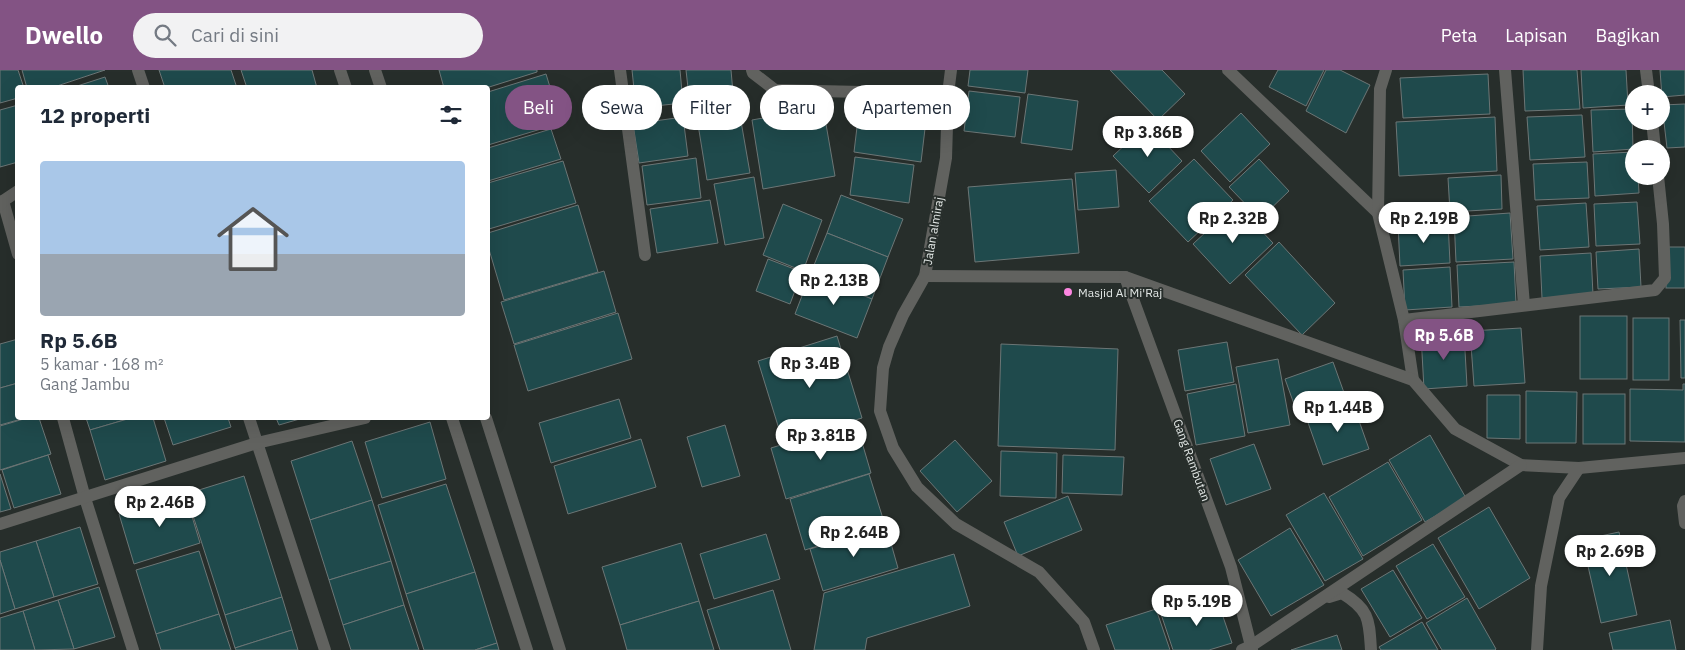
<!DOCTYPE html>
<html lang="id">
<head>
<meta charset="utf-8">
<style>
  :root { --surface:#fff; --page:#f2f2f3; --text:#1f2937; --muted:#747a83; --line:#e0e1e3; --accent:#835384 }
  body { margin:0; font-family:"IBM Plex Sans",sans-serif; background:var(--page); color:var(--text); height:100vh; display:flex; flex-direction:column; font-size:19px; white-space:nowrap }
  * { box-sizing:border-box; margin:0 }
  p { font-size:16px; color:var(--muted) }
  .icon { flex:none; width:28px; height:28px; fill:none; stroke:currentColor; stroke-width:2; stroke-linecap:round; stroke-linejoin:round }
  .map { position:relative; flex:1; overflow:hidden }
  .side { position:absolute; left:15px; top:15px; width:475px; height:335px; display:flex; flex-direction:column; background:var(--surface); border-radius:5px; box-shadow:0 5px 20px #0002 }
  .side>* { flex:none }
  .hud { position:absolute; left:505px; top:15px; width:475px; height:45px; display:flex; gap:10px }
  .tools { position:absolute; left:1625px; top:15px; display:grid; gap:10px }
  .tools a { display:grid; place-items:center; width:45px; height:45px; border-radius:50%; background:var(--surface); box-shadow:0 5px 20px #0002; font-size:25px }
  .price { position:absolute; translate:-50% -42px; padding:0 11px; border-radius:18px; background:#fff; color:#222; font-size:16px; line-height:32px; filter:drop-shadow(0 1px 2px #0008) }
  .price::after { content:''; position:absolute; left:50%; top:30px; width:15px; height:11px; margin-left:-8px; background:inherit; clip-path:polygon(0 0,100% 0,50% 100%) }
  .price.active { background:var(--accent); color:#fff }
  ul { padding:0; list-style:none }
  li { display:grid; align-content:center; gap:10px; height:265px; padding:0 25px }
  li+li { border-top:1px solid var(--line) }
  li span { display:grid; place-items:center; height:155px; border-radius:5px; color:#555 }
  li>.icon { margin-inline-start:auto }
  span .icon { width:90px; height:90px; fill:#fffc; stroke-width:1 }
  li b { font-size:21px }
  h2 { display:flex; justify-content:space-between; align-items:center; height:60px; padding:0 25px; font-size:21px }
  .chip { padding:0 18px; border-radius:22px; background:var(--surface); box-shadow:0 5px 20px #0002; font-size:18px; line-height:45px }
  .chip.active { background:var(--accent); color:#fff }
  header { display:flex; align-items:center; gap:30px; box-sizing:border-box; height:70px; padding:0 25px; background:var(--accent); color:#fff }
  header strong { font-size:24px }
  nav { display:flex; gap:28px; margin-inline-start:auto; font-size:18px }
  .search { width:350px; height:45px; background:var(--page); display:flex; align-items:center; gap:12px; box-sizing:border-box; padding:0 18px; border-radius:28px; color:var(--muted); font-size:19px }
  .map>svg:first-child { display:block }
  .building { fill:#1f4a4c; stroke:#6c7676 }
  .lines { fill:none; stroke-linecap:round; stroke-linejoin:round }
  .minor { stroke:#61625f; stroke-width:12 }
  .tertiary { stroke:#61625f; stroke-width:12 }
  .poi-dot { fill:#fd86e1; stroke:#272e2b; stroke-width:2 }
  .labels { text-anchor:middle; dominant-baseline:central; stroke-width:4; stroke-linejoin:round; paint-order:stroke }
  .street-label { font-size:12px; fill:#e2e7e5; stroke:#272e2b }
  .poi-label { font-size:12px; fill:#e2e7e5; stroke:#272e2b; text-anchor:start }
</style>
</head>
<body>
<header>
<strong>Dwello</strong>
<div class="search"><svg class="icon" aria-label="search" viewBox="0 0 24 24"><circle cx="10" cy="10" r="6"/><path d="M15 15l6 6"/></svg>Cari di sini</div>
<nav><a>Peta</a><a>Lapisan</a><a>Bagikan</a></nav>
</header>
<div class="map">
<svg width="1685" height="580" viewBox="0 0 1685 580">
  <rect width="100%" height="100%" fill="#272e2b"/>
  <g class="building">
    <path d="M 0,0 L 18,0 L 24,18 L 18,18 L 18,28 L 0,33 Z"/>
    <path d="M 22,0 L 105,0 L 51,18 L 27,18 Z"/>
    <path d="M 159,0 L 231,0 L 237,18 L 165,18 Z"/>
    <path d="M 241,0 L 312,0 L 317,18 L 247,18 Z"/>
    <path d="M 439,0 L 537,0 L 537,2 L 486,18 L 444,18 Z"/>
    <path d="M 632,0 L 680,0 L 683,33 L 636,38 Z"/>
    <path d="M 686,0 L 731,0 L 733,23 L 689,27 Z"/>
    <path d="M 970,0 L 1028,0 L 1025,23 L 968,16 Z"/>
    <path d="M 1110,0 L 1162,0 L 1185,24 L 1158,50 Z"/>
    <path d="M 1278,0 L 1324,0 L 1306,36 L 1269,17 Z"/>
    <path d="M 1326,0 L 1340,0 L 1370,15 L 1346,63 L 1306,41 Z"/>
    <path d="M 1523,0 L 1577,0 L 1580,39 L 1525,41 Z"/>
    <path d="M 1581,0 L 1626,0 L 1628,35 L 1583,38 Z"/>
    <path d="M 1660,0 L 1685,0 L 1685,25 L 1662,27 Z"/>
    <path d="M 546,4 L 561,53 L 488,75 L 488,22 Z"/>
    <path d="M 1488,4 L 1490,44 L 1403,48 L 1400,8 Z"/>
    <path d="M 105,7 L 109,18 L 71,18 Z"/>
    <path d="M 969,21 L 1020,27 L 1015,67 L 964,61 Z"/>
    <path d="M 1028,24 L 1078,31 L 1072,80 L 1021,73 Z"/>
    <path d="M 860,32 L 927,42 L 921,92 L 854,82 Z"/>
    <path d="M 738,34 L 750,103 L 707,110 L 696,42 Z"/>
    <path d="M 1685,34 L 1685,77 L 1667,78 L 1662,35 Z"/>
    <path d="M 18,35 L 18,92 L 0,97 L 0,40 Z"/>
    <path d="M 823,37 L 835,106 L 763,119 L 752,50 Z"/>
    <path d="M 1632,39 L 1633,79 L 1593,82 L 1591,40 Z"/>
    <path d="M 1241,43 L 1270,74 L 1230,112 L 1201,81 Z"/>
    <path d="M 1582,45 L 1585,87 L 1530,90 L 1527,47 Z"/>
    <path d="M 683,47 L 688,86 L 639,93 L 633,54 Z"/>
    <path d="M 1495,47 L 1497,101 L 1399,106 L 1396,52 Z"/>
    <path d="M 1147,54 L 1182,91 L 1149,123 L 1113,86 Z"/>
    <path d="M 551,59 L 561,89 L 488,111 L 488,78 Z"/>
    <path d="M 1634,82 L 1634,106 L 1638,106 L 1639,123 L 1595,126 L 1593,84 Z"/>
    <path d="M 855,87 L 914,95 L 909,133 L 850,125 Z"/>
    <path d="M 696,88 L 701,128 L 647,135 L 642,96 Z"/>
    <path d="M 1194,89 L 1233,130 L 1188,172 L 1149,131 Z"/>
    <path d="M 1259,89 L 1289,121 L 1260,149 L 1229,117 Z"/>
    <path d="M 563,91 L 576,133 L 489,159 L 488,154 L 488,113 Z"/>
    <path d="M 1587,92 L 1589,128 L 1535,130 L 1533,94 Z"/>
    <path d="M 1116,100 L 1119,137 L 1078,140 L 1075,103 Z"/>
    <path d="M 1501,105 L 1502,139 L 1450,142 L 1448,108 Z"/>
    <path d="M 754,107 L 764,168 L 725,175 L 714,114 Z"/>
    <path d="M 1072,109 L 1079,183 L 975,192 L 968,117 Z"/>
    <path d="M 841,125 L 903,149 L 888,187 L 827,163 Z"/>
    <path d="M 710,130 L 718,173 L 657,183 L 650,139 Z"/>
    <path d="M 1637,132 L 1640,174 L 1596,176 L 1594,134 Z"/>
    <path d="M 1586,133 L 1589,177 L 1540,180 L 1537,136 Z"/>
    <path d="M 783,134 L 822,150 L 803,201 L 763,185 Z"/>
    <path d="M 1236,134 L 1273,173 L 1230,214 L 1193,174 Z"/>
    <path d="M 578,135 L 598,202 L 504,230 L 488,176 L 488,163 Z"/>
    <path d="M 1510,143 L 1513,189 L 1456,192 L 1454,147 Z"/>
    <path d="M 1448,151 L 1450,193 L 1400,196 L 1398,154 Z"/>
    <path d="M 827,163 L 888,187 L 872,229 L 810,205 Z"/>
    <path d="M 1279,172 L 1335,233 L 1302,265 L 1245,205 Z"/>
    <rect x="1666" y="177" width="19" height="41"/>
    <path d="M 1639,179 L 1641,217 L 1598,219 L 1596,182 Z"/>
    <path d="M 1591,183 L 1593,225 L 1542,228 L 1540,186 Z"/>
    <path d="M 768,189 L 802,202 L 790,234 L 756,221 Z"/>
    <path d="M 1514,192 L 1516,234 L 1459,237 L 1457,195 Z"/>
    <path d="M 1450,197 L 1452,237 L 1405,240 L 1403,200 Z"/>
    <path d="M 604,201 L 616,242 L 514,274 L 501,232 Z"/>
    <path d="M 810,205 L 872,229 L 857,268 L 795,244 Z"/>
    <path d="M 618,243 L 632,289 L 528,321 L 514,275 Z"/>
    <rect x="1580" y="246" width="47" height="63"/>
    <rect x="1633" y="248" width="36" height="62"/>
    <path d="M 1680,250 L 1685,250 L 1685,308 L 1681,308 Z"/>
    <path d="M 1521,258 L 1525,313 L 1474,316 L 1470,261 Z"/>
    <path d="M 1464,263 L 1467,316 L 1424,319 L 1421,265 Z"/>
    <path d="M 837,266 L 862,348 L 783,372 L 758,291 Z"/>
    <path d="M 18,269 L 18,313 L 0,318 L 0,274 Z"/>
    <path d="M 1227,272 L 1234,312 L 1185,321 L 1178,280 Z"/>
    <path d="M 1001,274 L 1118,279 L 1115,380 L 998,376 Z"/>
    <path d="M 1278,289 L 1290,355 L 1248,363 L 1236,297 Z"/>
    <path d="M 1333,292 L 1347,331 L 1299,348 L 1285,309 Z"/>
    <path d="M 18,313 L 18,348 L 25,348 L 0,355 L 0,318 Z"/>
    <path d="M 1236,314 L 1245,366 L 1196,375 L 1187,324 Z"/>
    <path d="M 1683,314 L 1685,314 L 1685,372 L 1630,371 L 1630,319 L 1683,320 Z"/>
    <path d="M 1526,321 L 1577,322 L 1576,373 L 1526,373 Z"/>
    <rect x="1583" y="324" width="42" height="50"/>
    <path d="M 1487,325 L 1520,325 L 1520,369 L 1487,368 Z"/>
    <path d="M 619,329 L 631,368 L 551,393 L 539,353 Z"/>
    <path d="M 1352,331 L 1369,379 L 1323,395 L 1306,347 Z"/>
    <path d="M 27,348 L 39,348 L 51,384 L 0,400 L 0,356 Z"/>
    <path d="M 86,348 L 131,348 L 90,360 Z"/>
    <path d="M 131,348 L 153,348 L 166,391 L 105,410 L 90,360 Z"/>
    <path d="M 164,348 L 228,348 L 231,357 L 173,375 Z"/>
    <path d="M 276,348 L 303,348 L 279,355 Z"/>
    <path d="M 430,352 L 446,409 L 382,428 L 365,372 Z"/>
    <path d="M 856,352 L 871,403 L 786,429 L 771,378 Z"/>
    <path d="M 725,355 L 740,406 L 702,417 L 687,367 Z"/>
    <path d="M 1430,365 L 1466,428 L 1425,452 L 1389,390 Z"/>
    <path d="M 641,369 L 656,417 L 568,444 L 554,396 Z"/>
    <path d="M 955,370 L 992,411 L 957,442 L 920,401 Z"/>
    <path d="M 352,371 L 372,430 L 310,450 L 291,391 Z"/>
    <path d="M 1254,374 L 1271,419 L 1226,435 L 1210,389 Z"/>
    <path d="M 1001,381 L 1057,383 L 1056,428 L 1000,426 Z"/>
    <path d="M 48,385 L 61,424 L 14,438 L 2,400 Z"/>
    <path d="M 1063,385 L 1124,387 L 1122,425 L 1062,423 Z"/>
    <path d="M 1388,392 L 1422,450 L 1363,486 L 1329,427 Z"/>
    <path d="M 0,404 L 11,439 L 0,442 Z"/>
    <path d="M 869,404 L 885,455 L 805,480 L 790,429 Z"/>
    <path d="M 244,406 L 282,527 L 225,545 L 186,424 Z"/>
    <path d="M 446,414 L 475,502 L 406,524 L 378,435 Z"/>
    <path d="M 185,423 L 200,473 L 134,494 L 119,444 Z"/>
    <path d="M 1324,423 L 1363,489 L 1325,511 L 1286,445 Z"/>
    <path d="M 1068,426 L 1082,460 L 1018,486 L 1004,452 Z"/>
    <path d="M 372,430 L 391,491 L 329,510 L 310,450 Z"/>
    <path d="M 1489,437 L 1530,508 L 1479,539 L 1438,468 Z"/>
    <path d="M 886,456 L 898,498 L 823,521 L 810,479 Z"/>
    <path d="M 80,457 L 98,514 L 54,527 L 36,471 Z"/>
    <path d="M 1290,458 L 1324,515 L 1271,546 L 1238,490 Z"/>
    <path d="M 1619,462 L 1637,545 L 1601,553 L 1582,470 Z"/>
    <path d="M 766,464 L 780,509 L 714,529 L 700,484 Z"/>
    <path d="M 36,471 L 54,527 L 15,539 L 0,490 L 0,482 Z"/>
    <path d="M 681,473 L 699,531 L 620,555 L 602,497 Z"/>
    <path d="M 1433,474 L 1465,527 L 1427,549 L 1396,496 Z"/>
    <path d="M 199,481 L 219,544 L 156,564 L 136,500 Z"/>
    <path d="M 954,484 L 970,536 L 867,568 L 865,580 L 814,580 L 824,523 Z"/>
    <path d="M 0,490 L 15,539 L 0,544 Z"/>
    <path d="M 391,491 L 404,535 L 343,555 L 329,510 Z"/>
    <path d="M 1393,500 L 1422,548 L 1390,567 L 1361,519 Z"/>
    <path d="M 475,502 L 497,573 L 475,580 L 424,580 L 406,524 Z"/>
    <path d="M 99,517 L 115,567 L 74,579 L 58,530 Z"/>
    <path d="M 773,520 L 791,580 L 720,580 L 707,540 Z"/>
    <path d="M 1216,526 L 1232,573 L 1209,580 L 1173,580 L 1161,544 Z"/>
    <path d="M 282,527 L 292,560 L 235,578 L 225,545 Z"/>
    <path d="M 1467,528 L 1496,579 L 1495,580 L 1442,580 L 1426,553 Z"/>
    <path d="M 58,530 L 74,579 L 35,580 L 23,541 Z"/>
    <path d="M 699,531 L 714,580 L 627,580 L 620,555 Z"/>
    <path d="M 404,535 L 419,580 L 351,580 L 343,555 Z"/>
    <path d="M 1156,539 L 1170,580 L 1115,580 L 1106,555 Z"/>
    <path d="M 23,541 L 35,580 L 0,580 L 0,548 Z"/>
    <path d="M 219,544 L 231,580 L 161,580 L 156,564 Z"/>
    <path d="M 1670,550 L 1676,580 L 1613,580 L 1609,563 Z"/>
    <path d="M 1422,552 L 1438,580 L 1381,580 L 1379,577 Z"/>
    <path d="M 292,560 L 298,580 L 236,580 L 235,578 Z"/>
    <path d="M 1337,565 L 1342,580 L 1291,580 Z"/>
    <path d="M 497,573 L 499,580 L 475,580 Z"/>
  </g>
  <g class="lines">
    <g class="minor">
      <path d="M 138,0 L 144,18"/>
      <path d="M 375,0 L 381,18"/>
      <path d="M 620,0 L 645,185"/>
      <path d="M 752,0 L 753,3 L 775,20 L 948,24"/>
      <path d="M 951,0 L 948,24 L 946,88 L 925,206 L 903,245 L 889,277 L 883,298 L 880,341 L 893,378 L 917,417 L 956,454 L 1039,502 L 1084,552 L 1094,580"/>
      <path d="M 1228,0 L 1378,143"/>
      <path d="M 1386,0 L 1380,19 L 1378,143 L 1404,250 L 1413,310"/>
      <path d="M 1505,0 L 1524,235"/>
      <path d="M 1646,0 L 1649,24"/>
      <path d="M 1652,51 L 1655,79"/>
      <path d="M 3,131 L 18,184"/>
      <path d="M 0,135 L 3,131 L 18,121"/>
      <path d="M 925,206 L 1125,207 L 1413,310 L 1455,359 L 1521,395 L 1579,398 L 1685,388"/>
      <path d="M 1125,207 L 1231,497 L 1252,580"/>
      <path d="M 1404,250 L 1655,220 L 1665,208 L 1663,154 L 1658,106"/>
      <path d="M 63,348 L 85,428 L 133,580"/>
      <path d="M 249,348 L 325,580"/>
      <path d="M 486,348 L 560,580"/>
      <path d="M 1685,431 L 1683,436 L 1685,453"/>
      <path d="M 0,454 L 257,373 L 365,348"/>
      <path d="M 1329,527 L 1342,523 C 1370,540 1369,550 1371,580"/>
      <path d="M 1242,580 L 1251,576 L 1521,395"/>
      <path d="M 1537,580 L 1541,516 L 1559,428 L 1579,398"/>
    </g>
    <g class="tertiary">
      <path d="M 340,0 L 346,18"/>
      <path d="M 452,348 L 527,580"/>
    </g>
  </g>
  <circle class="poi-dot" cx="1068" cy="222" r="5"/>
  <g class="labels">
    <g class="street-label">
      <text transform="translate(933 161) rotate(-80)">Jalan almiraj</text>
      <text transform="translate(1192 390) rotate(70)">Gang Rambutan</text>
    </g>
    <g class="poi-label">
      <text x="1078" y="222">Masjid Al Mi'Raj</text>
    </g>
  </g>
</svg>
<div class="tools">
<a>+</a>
<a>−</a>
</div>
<b class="price" style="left:1148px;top:88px">Rp 3.86B</b>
<b class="price" style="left:1233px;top:174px">Rp 2.32B</b>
<b class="price" style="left:1424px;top:174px">Rp 2.19B</b>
<b class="price" style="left:834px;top:236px">Rp 2.13B</b>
<b class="price active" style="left:1444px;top:291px">Rp 5.6B</b>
<b class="price" style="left:810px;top:319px">Rp 3.4B</b>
<b class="price" style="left:1338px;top:363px">Rp 1.44B</b>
<b class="price" style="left:821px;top:391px">Rp 3.81B</b>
<b class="price" style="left:160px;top:458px">Rp 2.46B</b>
<b class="price" style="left:854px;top:488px">Rp 2.64B</b>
<b class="price" style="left:1610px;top:507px">Rp 2.69B</b>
<b class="price" style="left:1197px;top:557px">Rp 5.19B</b>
<div class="hud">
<a class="chip active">Beli</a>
<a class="chip">Sewa</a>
<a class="chip">Filter</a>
<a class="chip">Baru</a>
<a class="chip">Apartemen</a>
</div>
<section class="side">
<h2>12 properti<svg class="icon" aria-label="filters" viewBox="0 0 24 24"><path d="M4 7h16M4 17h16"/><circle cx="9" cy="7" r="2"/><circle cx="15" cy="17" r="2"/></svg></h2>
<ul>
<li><span style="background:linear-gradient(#a9c7e8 60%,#9aa5b1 0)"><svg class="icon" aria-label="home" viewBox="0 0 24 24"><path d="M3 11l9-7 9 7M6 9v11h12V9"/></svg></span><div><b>Rp 5.6B</b><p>5 kamar · 168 m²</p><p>Gang Jambu</p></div></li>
</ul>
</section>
</div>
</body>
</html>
